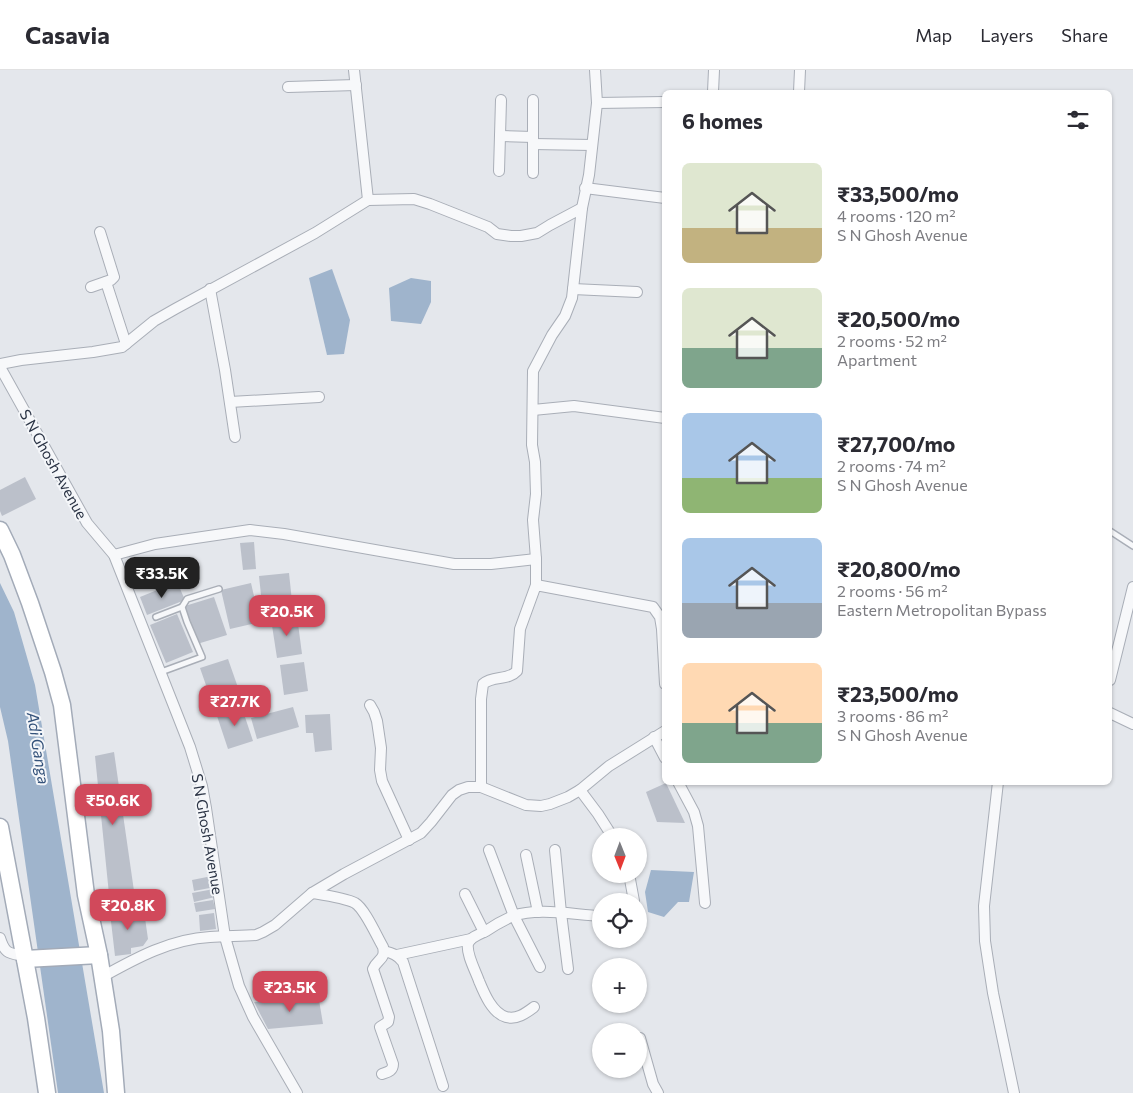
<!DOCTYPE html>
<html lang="en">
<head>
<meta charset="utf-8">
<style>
  :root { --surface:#fff; --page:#f7f7f7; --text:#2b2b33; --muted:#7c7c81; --line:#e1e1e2; --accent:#d1495b }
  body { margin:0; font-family:Commissioner,sans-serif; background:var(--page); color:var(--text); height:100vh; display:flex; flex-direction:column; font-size:19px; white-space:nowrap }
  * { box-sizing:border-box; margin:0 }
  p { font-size:16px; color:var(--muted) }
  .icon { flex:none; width:28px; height:28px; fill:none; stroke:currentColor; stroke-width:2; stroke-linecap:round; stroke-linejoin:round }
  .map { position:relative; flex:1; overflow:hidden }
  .details { position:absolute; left:662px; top:20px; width:450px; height:695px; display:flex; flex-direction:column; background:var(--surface); border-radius:8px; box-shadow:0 1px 4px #0004 }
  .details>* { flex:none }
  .needle { width:32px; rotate:179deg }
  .fabs { position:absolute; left:592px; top:758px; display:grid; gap:10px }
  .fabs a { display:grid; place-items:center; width:55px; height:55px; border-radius:50%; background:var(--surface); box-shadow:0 1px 4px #0004; font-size:25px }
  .price { position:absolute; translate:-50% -42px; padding:0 11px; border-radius:10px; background:var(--accent); color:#fff; font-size:16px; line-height:32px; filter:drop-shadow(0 1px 2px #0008) }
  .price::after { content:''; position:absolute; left:50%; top:30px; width:15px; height:11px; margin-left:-8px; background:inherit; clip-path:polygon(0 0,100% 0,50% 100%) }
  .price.active { background:#222; color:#fff }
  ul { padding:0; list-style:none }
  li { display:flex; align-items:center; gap:15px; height:125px; padding:0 20px }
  li span { display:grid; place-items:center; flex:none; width:140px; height:100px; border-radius:8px; color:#555 }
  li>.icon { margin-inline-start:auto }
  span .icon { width:60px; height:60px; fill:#fffc; stroke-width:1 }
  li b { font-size:21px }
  h2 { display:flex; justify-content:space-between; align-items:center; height:60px; padding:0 20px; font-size:21px }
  header { display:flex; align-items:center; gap:30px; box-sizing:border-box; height:70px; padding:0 25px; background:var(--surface); border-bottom:1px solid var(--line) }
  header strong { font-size:24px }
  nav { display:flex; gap:28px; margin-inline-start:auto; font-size:18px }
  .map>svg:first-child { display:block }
  .water { fill:#9fb4cc }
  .building { fill:#bbc0ca }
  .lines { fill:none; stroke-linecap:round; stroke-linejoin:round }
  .service-casing { stroke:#a9aeb7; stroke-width:8 }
  .minor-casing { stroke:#a9aeb7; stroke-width:12 }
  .primary-casing { stroke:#a3abb8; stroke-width:19 }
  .service { stroke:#f7f8fa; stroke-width:5 }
  .minor { stroke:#f7f8fa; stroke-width:10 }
  .primary { stroke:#fff; stroke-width:16 }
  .labels { text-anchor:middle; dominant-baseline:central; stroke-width:4; stroke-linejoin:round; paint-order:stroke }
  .street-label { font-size:15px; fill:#2b3445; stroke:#f4f6f9 }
  .water-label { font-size:16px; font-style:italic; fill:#34527a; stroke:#f4f6f9 }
</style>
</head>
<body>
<header>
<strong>Casavia</strong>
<nav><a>Map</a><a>Layers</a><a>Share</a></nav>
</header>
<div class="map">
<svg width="1133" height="1023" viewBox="0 0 1133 1023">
  <rect width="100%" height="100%" fill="#e4e7ec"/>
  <g class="water">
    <path d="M 332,199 L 350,250 L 344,284 L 327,285 L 309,208 Z"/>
    <path d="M 411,208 L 431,211 L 431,232 L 421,254 L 391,251 L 389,218 Z"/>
    <path d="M 0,513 L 14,542 L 35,615 L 104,1023 L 58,1023 L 8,671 L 0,637 Z"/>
    <path d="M 651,800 L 694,802 L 689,832 L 678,832 L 664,847 L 648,842 L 645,822 Z"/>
  </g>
  <g class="building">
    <path d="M 25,407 L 36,429 L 2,446 L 0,441 L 0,420 Z"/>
    <path d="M 254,472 L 256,499 L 243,500 L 240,473 Z"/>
    <path d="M 289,503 L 293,541 L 263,544 L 259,506 Z"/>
    <path d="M 177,512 L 185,530 L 147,545 L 140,527 Z"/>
    <path d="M 251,513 L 260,552 L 230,559 L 221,520 Z"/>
    <path d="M 214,527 L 227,565 L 197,574 L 185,536 Z"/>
    <path d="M 177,544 L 193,582 L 166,593 L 150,555 Z"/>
    <path d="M 297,546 L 302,584 L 277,588 L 271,549 Z"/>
    <path d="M 228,589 L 242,629 L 214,638 L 200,598 Z"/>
    <path d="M 304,592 L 308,621 L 284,625 L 280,595 Z"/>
    <path d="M 241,635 L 253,671 L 228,679 L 216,643 Z"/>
    <path d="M 293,637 L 299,657 L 257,669 L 251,648 Z"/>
    <path d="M 330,644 L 332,680 L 315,682 L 313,663 L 306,663 L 305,645 Z"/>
    <path d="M 114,682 L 134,821 L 109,824 L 95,686 Z"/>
    <path d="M 666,713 L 685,753 L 657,752 L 646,722 Z"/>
    <path d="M 212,806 L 215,817 L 194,821 L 192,810 Z"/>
    <path d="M 214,819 L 215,827 L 194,832 L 192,823 Z"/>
    <path d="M 213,830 L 215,839 L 196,842 L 194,833 Z"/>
    <path d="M 144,841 L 148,869 L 143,876 L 131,878 L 131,884 L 115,886 L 110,843 Z"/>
    <path d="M 214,843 L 216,859 L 200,861 L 199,845 Z"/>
    <path d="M 319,930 L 323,954 L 268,959 L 254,932 Z"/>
  </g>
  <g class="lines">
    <g class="service-casing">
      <g id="service">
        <path d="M 1110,461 L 1133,476"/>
        <path d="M 156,547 L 182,537"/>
        <path d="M 161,602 L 202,587 L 187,552 L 182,537 L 187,529 L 219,519"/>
      </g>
    </g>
    <g class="minor-casing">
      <g id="minor">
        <path d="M 288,17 L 356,15"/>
        <path d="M 713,22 L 714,0"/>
        <path d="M 799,22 L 800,0"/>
        <path d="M 533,30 L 533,103"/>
        <path d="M 597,33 L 665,32"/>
        <path d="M 500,66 L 533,67"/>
        <path d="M 533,74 L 592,75"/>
        <path d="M 499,101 L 501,30"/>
        <path d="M 585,118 L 665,128"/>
        <path d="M 368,130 L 414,129 L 430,134 L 488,157 L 497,164 L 511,166 L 521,166 L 537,163 L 550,155 L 582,138 L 572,228 L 565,246 L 552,265 L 533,301 L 532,375 L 535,392 L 536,424 L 533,450 L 536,489 L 536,515"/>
        <path d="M 582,138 L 589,105 L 597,33 L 595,0"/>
        <path d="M 106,212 L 126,274"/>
        <path d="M 91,217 L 111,210 L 114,207 L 100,162"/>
        <path d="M 210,219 L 225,300 L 235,367"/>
        <path d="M 573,219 L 637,222"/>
        <path d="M 0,294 L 21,290 L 93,282 L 122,277 L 154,251 L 175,239 L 315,163 L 368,130 L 354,0"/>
        <path d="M 0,297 L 87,453 L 114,485 L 177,644 L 190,677 L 202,716 L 206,738 L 225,867 L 239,916 L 253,947 L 297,1023"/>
        <path d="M 230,332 L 319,327"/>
        <path d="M 533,340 L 574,336 L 665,348"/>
        <path d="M 114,485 L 155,474 L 250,460 L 284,464 L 454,494 L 491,494 L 536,489"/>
        <path d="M 1110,610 L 1133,517"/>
        <path d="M 370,635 L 374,642 L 377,651 L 381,678 L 380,700 L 382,711 L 409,770"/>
        <path d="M 1110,643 L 1133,654"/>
        <path d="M 654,667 L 665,688"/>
        <path d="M 678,712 L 694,742 L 698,756 L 705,833"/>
        <path d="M 998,712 L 984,836 L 985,871 L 993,923 L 1014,1023"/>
        <path d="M 481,717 L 481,629 L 483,614 C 493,605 508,611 517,601 L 520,559 L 536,515 L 653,537 L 660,547 L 662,559 L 665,614"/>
        <path d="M 580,720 L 598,744 L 612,766"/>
        <path d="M 489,780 L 514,846 L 540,897"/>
        <path d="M 555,780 L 561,843 L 568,899"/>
        <path d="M 526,785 L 538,842"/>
        <path d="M 629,804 L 634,831"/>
        <path d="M 312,823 C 324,825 345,828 355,833 C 365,839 377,867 383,877 C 386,890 377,889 373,899 L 389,947 L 388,952 L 380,957 L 393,994 C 393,1001 388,1002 382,1004"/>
        <path d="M 465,824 L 484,862"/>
        <path d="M 0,868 C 5,884 9,883 24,886"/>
        <path d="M 384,881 C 392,883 398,885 403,892 L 443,1016"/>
        <path d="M 397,885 L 471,869"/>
        <path d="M 102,907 C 136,888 171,869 210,867 C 225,866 241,866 256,865 L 263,862 L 275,855 L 312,823 L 344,804 L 421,763 L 431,752 L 452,725 L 459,720 L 468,717 L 481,717 L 526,735 L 541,736 L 550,734 L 568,727 L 580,720 L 609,696 L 665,661"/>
        <path d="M 534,937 C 526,943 517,950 506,947 C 492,943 484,923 479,911 C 476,902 466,884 468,874 C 470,867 480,864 486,861 C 495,855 504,850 513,846 C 538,837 575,845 601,846"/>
        <path d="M 640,968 L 653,1014 L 658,1023"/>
      </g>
    </g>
    <g class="primary-casing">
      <g id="primary">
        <path d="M 0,460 L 12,485 L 30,533 L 53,602 L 62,635 L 86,825 L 99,885 L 111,961 L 116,1023"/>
        <path d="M 0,757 L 36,948 L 47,1023"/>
        <path d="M 25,889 L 99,885"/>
      </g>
    </g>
    <use href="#service" class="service"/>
    <use href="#minor" class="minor"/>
    <use href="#primary" class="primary"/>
  </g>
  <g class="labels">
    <g class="street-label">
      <text transform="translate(54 394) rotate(61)">S N Ghosh Avenue</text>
      <text transform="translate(208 764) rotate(80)">S N Ghosh Avenue</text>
    </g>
    <g class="water-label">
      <text transform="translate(39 678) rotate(81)">Adi Ganga</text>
    </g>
  </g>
</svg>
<div class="fabs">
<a><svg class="needle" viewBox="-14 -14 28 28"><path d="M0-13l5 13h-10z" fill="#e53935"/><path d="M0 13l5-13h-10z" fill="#7c7c81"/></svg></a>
<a><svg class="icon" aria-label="locate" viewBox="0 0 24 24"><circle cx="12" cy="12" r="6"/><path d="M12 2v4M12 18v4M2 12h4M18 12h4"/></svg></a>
<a>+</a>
<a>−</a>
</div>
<b class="price active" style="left:162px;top:529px">₹33.5K</b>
<b class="price" style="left:287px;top:567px">₹20.5K</b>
<b class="price" style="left:235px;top:657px">₹27.7K</b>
<b class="price" style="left:113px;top:756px">₹50.6K</b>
<b class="price" style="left:128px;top:861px">₹20.8K</b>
<b class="price" style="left:290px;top:943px">₹23.5K</b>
<section class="details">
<h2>6 homes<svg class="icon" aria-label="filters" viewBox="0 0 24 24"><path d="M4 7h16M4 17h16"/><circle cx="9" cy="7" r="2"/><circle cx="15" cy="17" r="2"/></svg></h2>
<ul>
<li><span style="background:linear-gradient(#dfe7d0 65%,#c2b280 0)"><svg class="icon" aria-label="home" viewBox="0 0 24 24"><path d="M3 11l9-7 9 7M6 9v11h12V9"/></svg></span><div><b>₹33,500/mo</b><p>4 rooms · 120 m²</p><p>S N Ghosh Avenue</p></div></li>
<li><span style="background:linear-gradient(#dfe7d0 60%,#7fa58c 0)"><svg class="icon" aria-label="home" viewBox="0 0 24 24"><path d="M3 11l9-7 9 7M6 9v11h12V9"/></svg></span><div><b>₹20,500/mo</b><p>2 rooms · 52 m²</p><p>Apartment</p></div></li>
<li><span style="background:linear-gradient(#a9c7e8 65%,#8fb573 0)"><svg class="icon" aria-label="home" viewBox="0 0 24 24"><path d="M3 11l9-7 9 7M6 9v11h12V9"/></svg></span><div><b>₹27,700/mo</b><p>2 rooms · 74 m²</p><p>S N Ghosh Avenue</p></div></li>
<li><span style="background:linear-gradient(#a9c7e8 65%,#9aa5b1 0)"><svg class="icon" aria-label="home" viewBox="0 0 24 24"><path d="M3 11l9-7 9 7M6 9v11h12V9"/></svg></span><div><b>₹20,800/mo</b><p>2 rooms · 56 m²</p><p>Eastern Metropolitan Bypass</p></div></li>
<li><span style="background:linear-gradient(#ffd9b3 60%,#7fa58c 0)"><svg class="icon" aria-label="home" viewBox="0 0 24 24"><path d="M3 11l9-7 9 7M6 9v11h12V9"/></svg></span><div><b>₹23,500/mo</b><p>3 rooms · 86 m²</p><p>S N Ghosh Avenue</p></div></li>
</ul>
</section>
</div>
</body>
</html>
